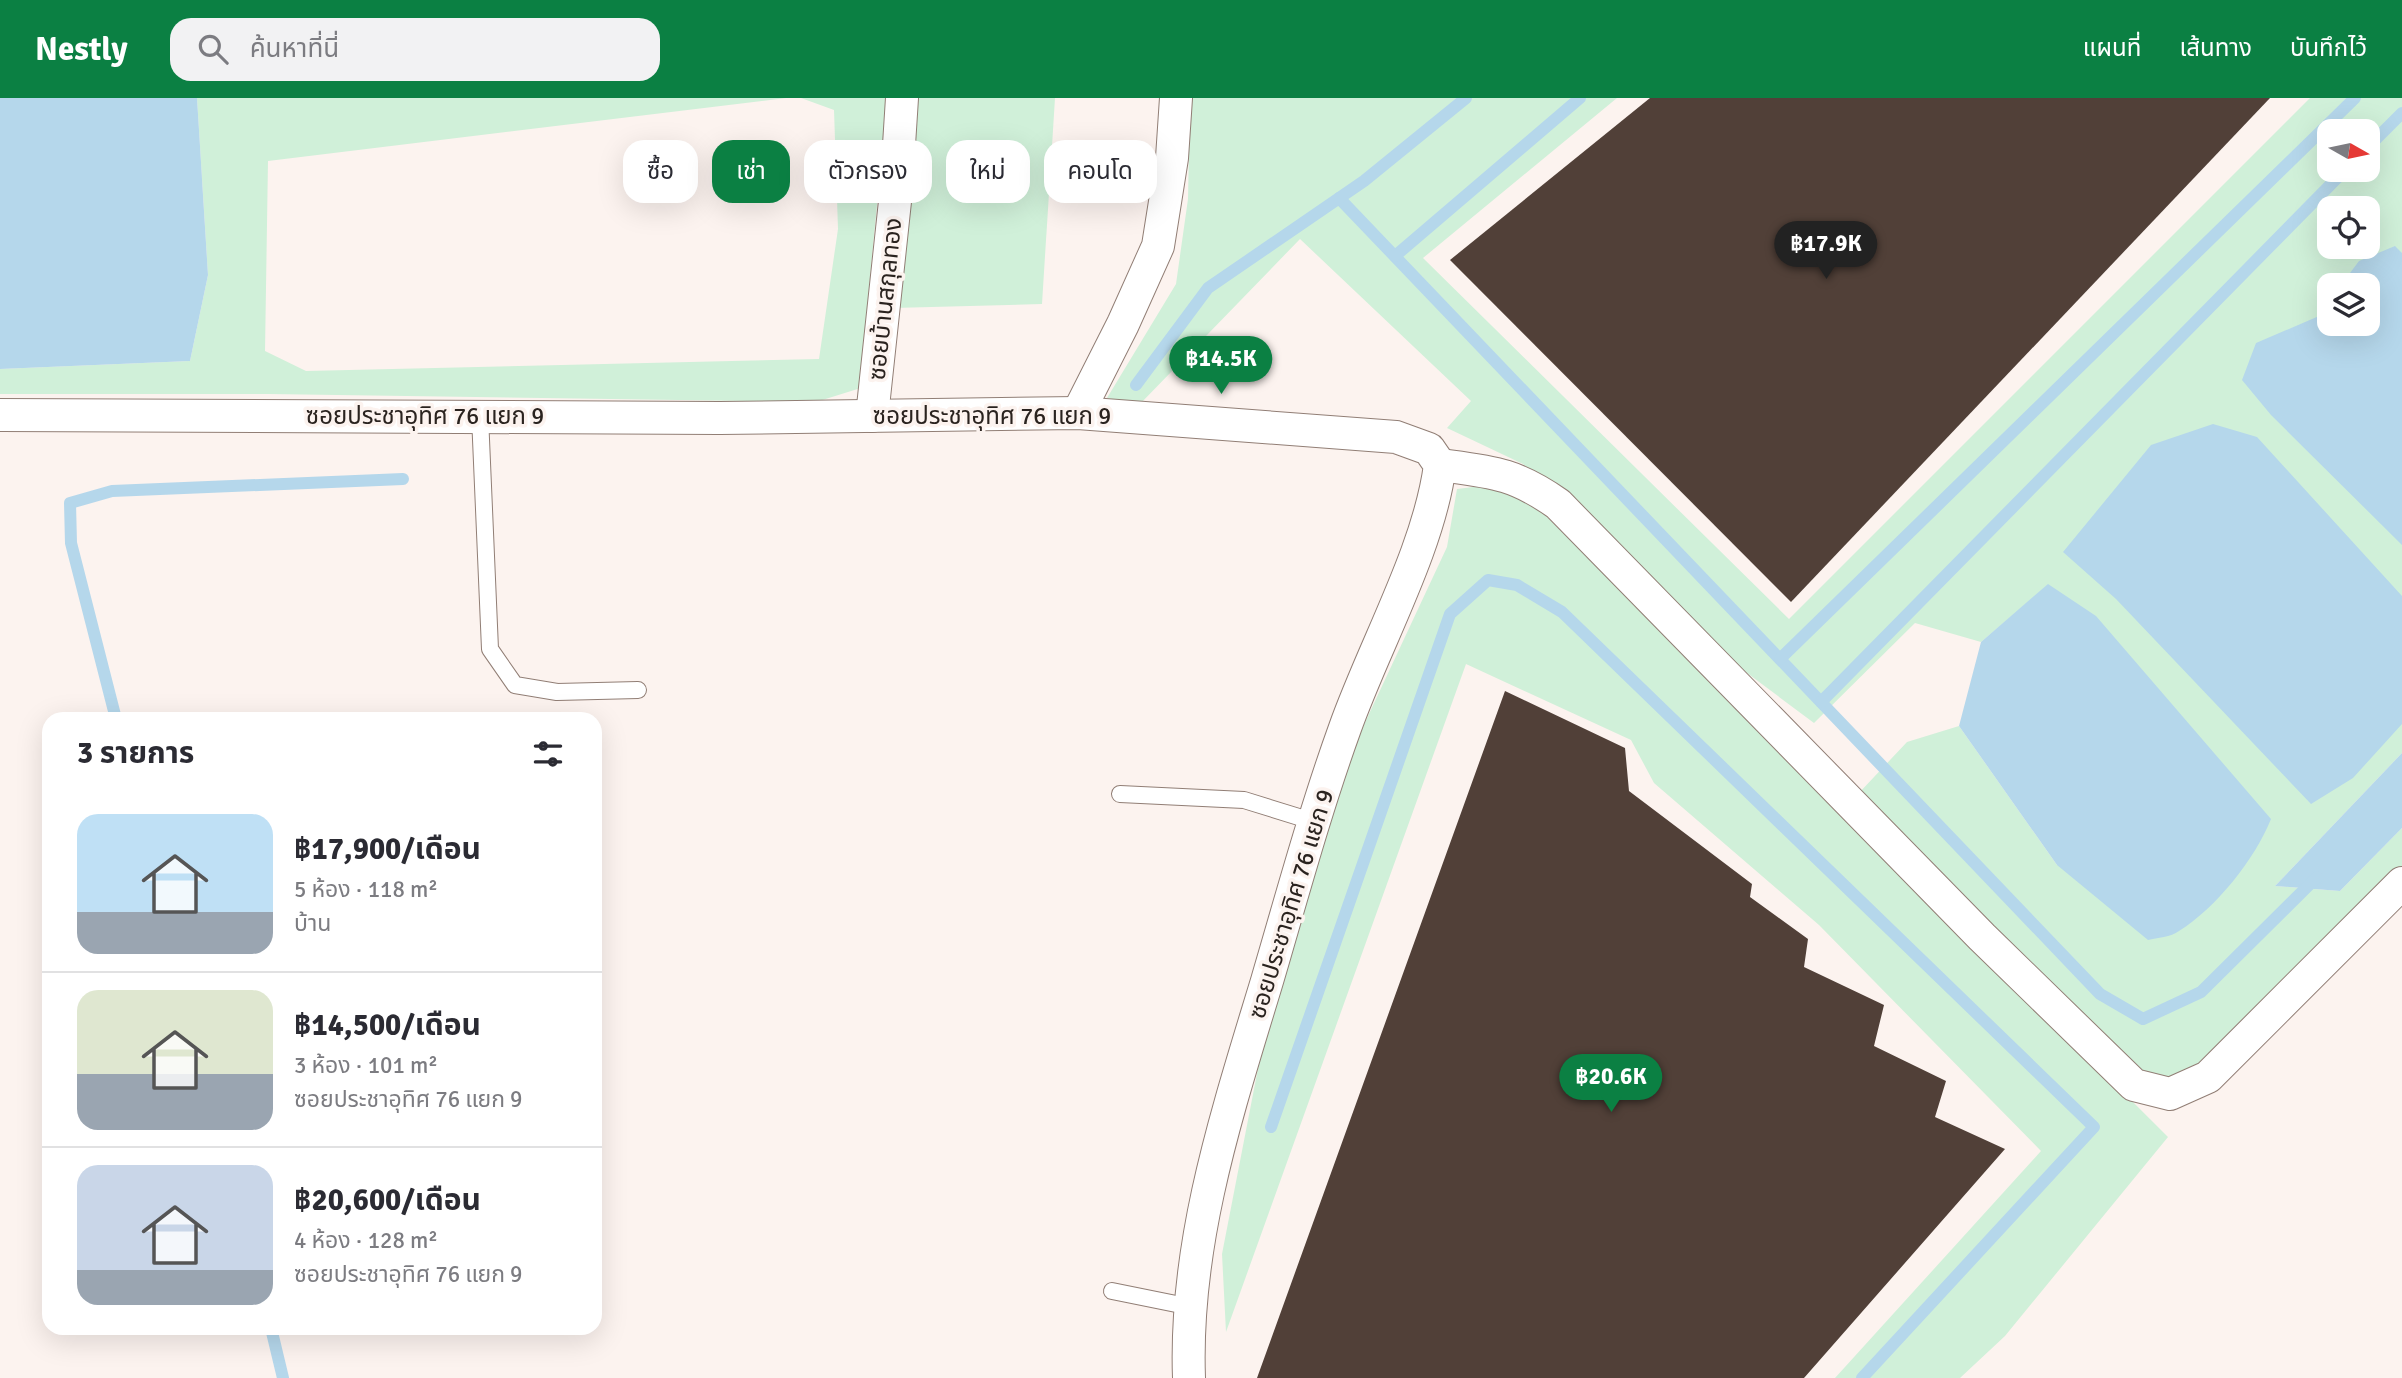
<!DOCTYPE html>
<html lang="th">
<head>
<meta charset="utf-8">
<style>
  :root { --surface:#fff; --page:#f2f2f3; --text:#2b2b33; --muted:#7c7c81; --line:#e1e1e2; --accent:#0b8043 }
  body { margin:0; font-family:Signika,"Noto Sans Thai",sans-serif; background:var(--page); color:var(--text); height:100vh; display:flex; flex-direction:column; font-size:26px; white-space:nowrap }
  * { box-sizing:border-box; margin:0 }
  p { font-size:23px; color:var(--muted) }
  .icon { flex:none; width:38px; height:38px; fill:none; stroke:currentColor; stroke-width:2; stroke-linecap:round; stroke-linejoin:round }
  .map { position:relative; flex:1; overflow:hidden }
  .panel { position:absolute; left:42px; top:614px; width:560px; height:623px; display:flex; flex-direction:column; background:var(--surface); border-radius:21px; box-shadow:0 7px 28px #0002 }
  .panel>* { flex:none }
  .top-card { position:absolute; left:623px; top:42px; width:665px; height:63px; display:flex; gap:14px }
  .needle { width:46px; rotate:99deg }
  .controls { position:absolute; left:2317px; top:21px; display:grid; gap:14px }
  .controls a { display:grid; place-items:center; width:63px; height:63px; border-radius:14px; background:var(--surface); box-shadow:0 7px 28px #0002; font-size:35px }
  .price { position:absolute; translate:-50% -60px; padding:0 16px; border-radius:24px; background:var(--accent); color:#fff; font-size:23px; line-height:46px; filter:drop-shadow(0 2px 4px #0008) }
  .price::after { content:''; position:absolute; left:50%; top:42px; width:21px; height:16px; margin-left:-10px; background:inherit; clip-path:polygon(0 0,100% 0,50% 100%) }
  .price.on { background:#222; color:#fff }
  ul { padding:0; list-style:none }
  li { display:flex; align-items:center; gap:21px; height:175px; padding:0 35px }
  li+li { border-top:2px solid var(--line) }
  li span { display:grid; place-items:center; flex:none; width:196px; height:140px; border-radius:21px; color:#555 }
  li>.icon { margin-inline-start:auto }
  span .icon { width:84px; height:84px; fill:#fffc; stroke-width:1 }
  li b { font-size:30px }
  h2 { display:flex; justify-content:space-between; align-items:center; height:84px; padding:0 35px; font-size:30px }
  .tag { padding:0 24px; border-radius:21px; background:var(--surface); box-shadow:0 7px 28px #0002; font-size:24px; line-height:63px }
  .tag.on { background:var(--accent); color:#fff }
  header { display:flex; align-items:center; gap:42px; box-sizing:border-box; height:98px; padding:0 35px; background:var(--accent); color:#fff }
  header strong { font-size:33px }
  nav { display:flex; gap:38px; margin-inline-start:auto; font-size:24px }
  .search { width:490px; height:63px; background:var(--page); display:flex; align-items:center; gap:18px; box-sizing:border-box; padding:0 24px; border-radius:21px; color:var(--muted); font-size:26px }
  .map>svg:first-child { display:block }
  .green { fill:#d0f0d9; fill-rule:evenodd }
  .water { fill:#b5d7eb }
  .lines { fill:none; stroke-linecap:round; stroke-linejoin:round }
  .stream { stroke:#b5d7eb; stroke-width:12 }
  .building { fill:#514038 }
  .lane-casing { stroke:#917e75; stroke-width:18 }
  .street-casing { stroke:#917e75; stroke-width:34 }
  .lane { stroke:#fff; stroke-width:16 }
  .street { stroke:#fff; stroke-width:32 }
  .labels { text-anchor:middle; dominant-baseline:central; stroke-width:7; stroke-linejoin:round; paint-order:stroke }
  .street-label { font-size:24px; fill:#2a231f; stroke:#fcf3ef }
</style>
</head>
<body>
<header>
<strong>Nestly</strong>
<div class="search"><svg class="icon" aria-label="search" viewBox="0 0 24 24"><circle cx="10" cy="10" r="6"/><path d="M15 15l6 6"/></svg>ค้นหาที่นี่</div>
<nav><a>แผนที่</a><a>เส้นทาง</a><a>บันทึกไว้</a></nav>
</header>
<div class="map">
<svg width="2402" height="1280" viewBox="0 0 2402 1280">
  <rect width="100%" height="100%" fill="#fcf3ef"/>
  <g class="green">
    <path d="M 197,0 L 786,0 L 268,63 L 265,253 L 306,273 L 819,261 L 838,131 L 834,12 L 801,0 L 887,0 L 868,202 L 864,289 L 816,304 L 268,296 L 0,296 L 0,271 L 190,263 L 208,177 Z"/>
    <path d="M 912,0 L 1055,0 L 1042,206 L 893,210 Z"/>
    <path d="M 1190,0 L 1617,0 L 1423,160 L 1789,521 L 2310,0 L 2402,0 L 2402,655 L 2275,788 L 2340,793 L 2402,730 L 2402,771 L 2202,970 L 2172,982 L 2136,973 L 1858,696 L 1907,644 L 1959,628 L 2057,767 L 2048,487 L 1981,544 L 1915,525 L 1814,625 L 1743,572 L 1666,496 L 1523,366 L 1447,330 L 1471,303 L 1300,141 L 1140,306 L 1107,300 L 1176,186 L 1188,101 ZM 2329,33 L 2368,33 L 2368,72 L 2329,72 ZM 2329,110 L 2368,110 L 2368,149 L 2329,149 ZM 2329,187 L 2368,187 L 2368,226 L 2329,226 Z"/>
    <path d="M 1497,386 L 1527,399 L 2168,1039 L 2005,1238 L 1960,1280 L 1835,1280 L 2041,1053 L 1819,827 L 1654,685 L 1631,642 L 1466,566 L 1226,1234 L 1222,1156 L 1261,955 L 1354,648 L 1447,449 L 1457,391 Z"/>
  </g>
  <g class="water">
    <path d="M 0,0 L 197,0 L 208,177 L 190,263 L 0,271 Z"/>
    <path d="M 2395,148 L 2402,155 L 2402,447 L 2271,317 L 2242,282 L 2256,245 L 2319,218 L 2329,204 L 2329,226 L 2368,226 L 2368,187 L 2341,187 L 2359,163 Z"/>
    <path d="M 2213,326 L 2257,339 L 2402,498 L 2402,626 L 2353,680 L 2311,706 L 2116,501 L 2063,454 L 2151,347 Z"/>
    <path d="M 2048,486 L 2096,518 L 2271,721 C 2255,761 2216,810 2179,833 C 2171,839 2157,840 2148,842 L 2057,767 L 1959,628 L 1981,544 Z"/>
    <path d="M 2402,655 L 2402,730 L 2340,793 L 2275,788 Z"/>
  </g>
  <g class="lines">
    <g class="stream">
      <path d="M 2368,49 L 2402,15"/>
      <path d="M 1339,100 L 2100,896 L 2143,921 L 2201,894 L 2317,779"/>
      <path d="M 1395,158 L 1580,0"/>
      <path d="M 1136,287 L 1208,190 L 1364,83 L 1466,0"/>
      <path d="M 1780,561 L 2355,0"/>
      <path d="M 1821,604 L 2345,72"/>
      <path d="M 116,621 L 71,445 L 70,405 L 112,393 L 403,381"/>
      <path d="M 1271,1029 L 1450,516 L 1488,482 L 1517,487 L 1562,514 L 2094,1029 L 1862,1280"/>
      <path d="M 271,1230 L 283,1280"/>
    </g>
  </g>
  <g class="building">
    <path d="M 1650,0 L 2270,0 L 1791,504 L 1450,162 Z"/>
    <path d="M 1505,593 L 1625,650 L 1629,693 L 1752,786 L 1750,799 L 1808,841 L 1804,869 L 1884,907 L 1874,948 L 1946,983 L 1935,1019 L 2005,1051 L 1804,1280 L 1257,1280 Z"/>
  </g>
  <g class="lines">
    <g class="lane-casing">
      <g id="lane">
        <path d="M 480,318 L 490,551 L 515,587 L 557,594 L 638,592"/>
        <path d="M 1120,696 L 1244,702 L 1315,724"/>
        <path d="M 1112,1193 L 1191,1209"/>
      </g>
    </g>
    <g class="street-casing">
      <g id="street">
        <path d="M 1078,315 L 1123,226 L 1158,148 L 1172,60 L 1176,0"/>
        <path d="M 0,317 L 720,320 L 1078,315 L 1396,339 L 1429,351 L 1440,367 C 1429,452 1374,548 1345,630 C 1315,713 1292,798 1267,883 C 1228,1012 1184,1143 1189,1280"/>
        <path d="M 872,318 L 896,94 L 902,0"/>
        <path d="M 1440,367 C 1492,374 1514,375 1558,406 L 1982,839 L 2134,987 L 2170,996 L 2208,979 L 2402,785"/>
      </g>
    </g>
    <use href="#lane" class="lane"/>
    <use href="#street" class="street"/>
  </g>
  <g class="labels">
    <g class="street-label">
      <text transform="translate(885 201) rotate(-84)">ซอยบ้านสกุลทอง</text>
      <text x="425" y="318">ซอยประชาอุทิศ 76 แยก 9</text>
      <text x="992" y="318">ซอยประชาอุทิศ 76 แยก 9</text>
      <text transform="translate(1291 806) rotate(-73)">ซอยประชาอุทิศ 76 แยก 9</text>
    </g>
  </g>
</svg>
<div class="controls">
<a><svg class="needle" viewBox="-14 -14 28 28"><path d="M0-13l5 13h-10z" fill="#e53935"/><path d="M0 13l5-13h-10z" fill="#7c7c81"/></svg></a>
<a><svg class="icon" aria-label="locate" viewBox="0 0 24 24"><circle cx="12" cy="12" r="6"/><path d="M12 2v4M12 18v4M2 12h4M18 12h4"/></svg></a>
<a><svg class="icon" aria-label="layers" viewBox="0 0 24 24"><path d="M12 4l9 5-9 5-9-5zM3 14l9 5 9-5"/></svg></a>
</div>
<b class="price on" style="left:1826px;top:183px">฿17.9K</b>
<b class="price" style="left:1221px;top:298px">฿14.5K</b>
<b class="price" style="left:1611px;top:1016px">฿20.6K</b>
<div class="top-card">
<a class="tag">ซื้อ</a>
<a class="tag on">เช่า</a>
<a class="tag">ตัวกรอง</a>
<a class="tag">ใหม่</a>
<a class="tag">คอนโด</a>
</div>
<section class="panel">
<h2>3 รายการ<svg class="icon" aria-label="filters" viewBox="0 0 24 24"><path d="M4 7h16M4 17h16"/><circle cx="9" cy="7" r="2"/><circle cx="15" cy="17" r="2"/></svg></h2>
<ul>
<li><span style="background:linear-gradient(#bfe0f5 70%,#9aa5b1 0)"><svg class="icon" aria-label="home" viewBox="0 0 24 24"><path d="M3 11l9-7 9 7M6 9v11h12V9"/></svg></span><div><b>฿17,900/เดือน</b><p>5 ห้อง · 118 m²</p><p>บ้าน</p></div></li>
<li><span style="background:linear-gradient(#dfe7d0 60%,#9aa5b1 0)"><svg class="icon" aria-label="home" viewBox="0 0 24 24"><path d="M3 11l9-7 9 7M6 9v11h12V9"/></svg></span><div><b>฿14,500/เดือน</b><p>3 ห้อง · 101 m²</p><p>ซอยประชาอุทิศ 76 แยก 9</p></div></li>
<li><span style="background:linear-gradient(#c9d6e8 75%,#9aa5b1 0)"><svg class="icon" aria-label="home" viewBox="0 0 24 24"><path d="M3 11l9-7 9 7M6 9v11h12V9"/></svg></span><div><b>฿20,600/เดือน</b><p>4 ห้อง · 128 m²</p><p>ซอยประชาอุทิศ 76 แยก 9</p></div></li>
</ul>
</section>
</div>
</body>
</html>
